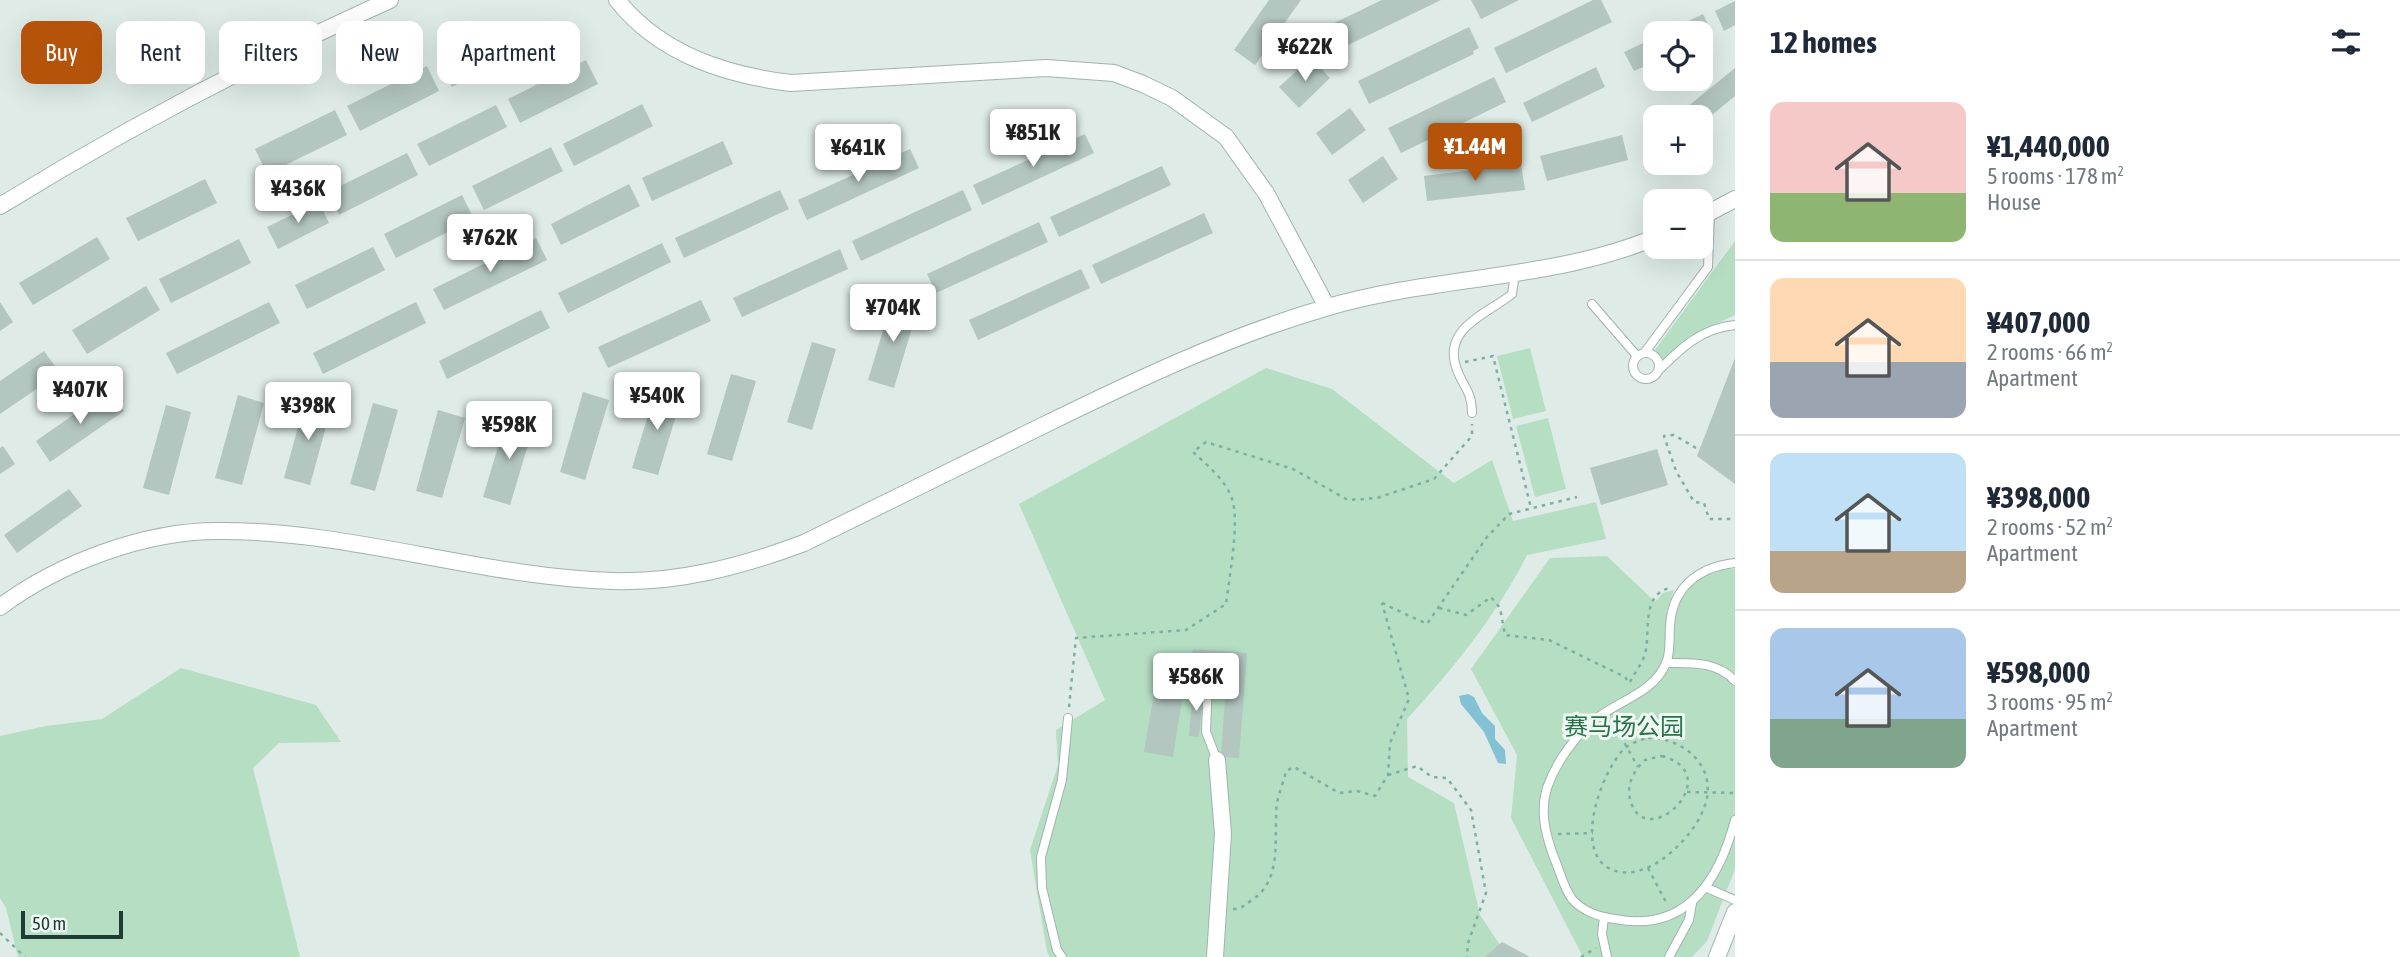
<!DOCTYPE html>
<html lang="en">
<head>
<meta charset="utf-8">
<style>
  :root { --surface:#fff; --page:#f6f6f7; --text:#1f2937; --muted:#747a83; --line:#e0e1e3; --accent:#b45309 }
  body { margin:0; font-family:"Asap Condensed","Noto Sans SC",sans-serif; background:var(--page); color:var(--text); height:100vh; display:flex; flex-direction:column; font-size:26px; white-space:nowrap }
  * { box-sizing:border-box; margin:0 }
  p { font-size:23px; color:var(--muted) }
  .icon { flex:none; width:38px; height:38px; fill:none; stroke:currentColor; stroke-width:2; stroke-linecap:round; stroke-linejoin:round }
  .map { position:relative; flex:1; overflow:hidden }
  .details { display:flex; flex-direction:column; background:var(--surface); width:665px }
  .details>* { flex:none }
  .top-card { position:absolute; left:21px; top:21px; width:665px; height:63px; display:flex; gap:14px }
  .fabs { position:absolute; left:1643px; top:21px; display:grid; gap:14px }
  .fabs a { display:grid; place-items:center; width:70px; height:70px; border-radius:14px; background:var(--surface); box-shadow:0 7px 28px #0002; font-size:35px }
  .scale { position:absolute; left:21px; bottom:18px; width:102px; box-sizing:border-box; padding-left:7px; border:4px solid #1f3b35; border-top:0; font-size:19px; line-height:24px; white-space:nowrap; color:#1f3b35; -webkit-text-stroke:5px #eff7f3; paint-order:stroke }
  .price { position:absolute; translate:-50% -60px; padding:0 16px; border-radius:7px; background:#fff; color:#222; font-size:23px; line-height:46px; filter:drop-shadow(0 2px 4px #0008) }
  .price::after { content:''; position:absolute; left:50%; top:42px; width:21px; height:16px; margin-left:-10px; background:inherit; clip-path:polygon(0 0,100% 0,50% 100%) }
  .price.on { background:var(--accent); color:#fff }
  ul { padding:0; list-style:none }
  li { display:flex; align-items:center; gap:21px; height:175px; padding:0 35px }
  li+li { border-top:2px solid var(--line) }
  li span { display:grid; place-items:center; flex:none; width:196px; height:140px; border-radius:14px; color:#555 }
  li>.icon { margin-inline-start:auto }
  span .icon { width:84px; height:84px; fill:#fffc; stroke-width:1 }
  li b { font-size:30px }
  h2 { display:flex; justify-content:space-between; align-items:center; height:84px; padding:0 35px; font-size:30px }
  .pill { padding:0 24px; border-radius:14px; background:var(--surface); box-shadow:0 7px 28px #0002; font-size:24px; line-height:63px }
  .pill.on { background:var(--accent); color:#fff }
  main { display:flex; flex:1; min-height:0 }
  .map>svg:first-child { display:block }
  .green { fill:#b5dec3 }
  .water { fill:#82c2d4 }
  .building { fill:#b3c6bf }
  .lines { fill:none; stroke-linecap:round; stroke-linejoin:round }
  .lane-casing { stroke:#a1b3ad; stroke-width:10 }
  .street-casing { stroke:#a1b3ad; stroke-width:18 }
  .path { stroke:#7db0a3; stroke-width:2.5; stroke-dasharray:3.5 5; stroke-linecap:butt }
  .lane { stroke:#fff; stroke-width:8 }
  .street { stroke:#fff; stroke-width:16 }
  .labels { text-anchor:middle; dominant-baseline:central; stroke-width:6; stroke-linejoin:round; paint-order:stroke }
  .park-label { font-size:24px; fill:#277449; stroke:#eff7f3 }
</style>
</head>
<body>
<main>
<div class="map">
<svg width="1735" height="957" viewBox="0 0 1735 957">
  <rect width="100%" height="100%" fill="#deebe6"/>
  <g class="green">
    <path d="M 1735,241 L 1735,315 L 1690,336 L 1663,360 L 1655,350 Z"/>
    <path d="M 1530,348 L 1546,411 L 1513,419 L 1497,356 Z"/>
    <path d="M 1266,368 L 1332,389 L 1454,483 L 1492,460 L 1513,521 L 1596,502 L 1606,539 L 1527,555 C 1496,616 1453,669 1407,719 L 1408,777 L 1454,803 L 1480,915 L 1508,957 L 1050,957 L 1047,952 L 1030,850 L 1058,765 L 1056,730 L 1105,700 L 1019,504 Z"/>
    <path d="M 1548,418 L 1566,489 L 1535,497 L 1516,426 Z"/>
    <path d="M 1607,556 L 1655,602 L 1663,593 L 1674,590 L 1666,612 L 1674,620 C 1681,590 1703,567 1735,569 L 1735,675 L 1721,665 L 1735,679 L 1735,869 L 1707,941 L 1692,957 L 1583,957 L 1511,818 L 1517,755 L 1471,669 L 1550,558 Z"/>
    <path d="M 181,668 L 316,705 L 341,742 L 279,743 L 253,768 L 300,957 L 18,957 L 6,908 L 0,898 L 0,736 L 46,726 L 102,719 Z"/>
  </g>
  <path class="water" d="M 1468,694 L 1474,697 L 1482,713 L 1495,726 L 1495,739 L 1505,750 L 1506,764 L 1498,763 L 1484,732 L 1461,704 L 1459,696 Z"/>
  <g class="building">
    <path d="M 1269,0 L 1301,0 L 1255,65 L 1234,50 Z"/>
    <path d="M 1382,0 L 1441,0 L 1342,48 L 1330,25 Z"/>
    <path d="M 1471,0 L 1519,0 L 1481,19 Z"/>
    <path d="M 1593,0 L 1601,0 L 1612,22 L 1506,73 L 1494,48 Z"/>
    <path d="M 1735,1 L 1735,25 L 1724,31 L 1715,11 Z"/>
    <path d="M 1703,14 L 1712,33 L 1701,39 L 1701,33 L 1663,33 Z"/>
    <path d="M 517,24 L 529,48 L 452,87 L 439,62 Z"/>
    <path d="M 1469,27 L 1479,48 L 1473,51 L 1474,54 L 1369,104 L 1358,81 Z"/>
    <path d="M 1656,37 L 1656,61 L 1634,71 L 1624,52 Z"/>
    <path d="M 1311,58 L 1330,78 L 1299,108 L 1279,87 Z"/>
    <path d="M 586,60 L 598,84 L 520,123 L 508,99 Z"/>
    <path d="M 427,66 L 439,91 L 360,131 L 347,106 Z"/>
    <path d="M 1596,67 L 1605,87 L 1532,122 L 1523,103 Z"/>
    <path d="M 1735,68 L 1735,96 L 1701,124 L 1701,117 L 1695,117 L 1687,107 Z"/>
    <path d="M 1494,77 L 1506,102 L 1401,153 L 1388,128 Z"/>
    <path d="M 642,104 L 653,126 L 574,166 L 563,144 Z"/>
    <path d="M 496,105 L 507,127 L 429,166 L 417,144 Z"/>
    <path d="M 1350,108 L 1366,130 L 1332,155 L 1316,133 Z"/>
    <path d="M 335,110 L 347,135 L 267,174 L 255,149 Z"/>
    <path d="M 1085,134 L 1094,153 L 982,205 L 973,185 Z"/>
    <path d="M 1622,135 L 1628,160 L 1547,181 L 1540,156 Z"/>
    <path d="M 723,141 L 733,164 L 652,201 L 642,178 Z"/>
    <path d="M 551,147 L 563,171 L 484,210 L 472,186 Z"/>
    <path d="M 910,149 L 919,168 L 807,220 L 798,200 Z"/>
    <path d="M 407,153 L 418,175 L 339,215 L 328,192 Z"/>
    <path d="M 1383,156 L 1398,179 L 1363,203 L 1348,180 Z"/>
    <path d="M 1521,164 L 1525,190 L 1427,201 L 1424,176 Z"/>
    <path d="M 1162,166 L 1171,185 L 1059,237 L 1050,217 Z"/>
    <path d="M 205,179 L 217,203 L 138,241 L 126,218 Z"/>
    <path d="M 629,184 L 640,206 L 561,245 L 551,224 Z"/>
    <path d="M 780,190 L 789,209 L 684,258 L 675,238 Z"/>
    <path d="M 963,190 L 972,210 L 861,261 L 852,241 Z"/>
    <path d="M 462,195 L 474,219 L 396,258 L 384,234 Z"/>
    <path d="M 319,202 L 329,223 L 278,249 L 267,227 Z"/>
    <path d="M 1204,213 L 1213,233 L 1101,284 L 1092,265 Z"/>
    <path d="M 1039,222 L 1048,242 L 936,293 L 927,274 Z"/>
    <path d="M 97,237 L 110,259 L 33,305 L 19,283 Z"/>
    <path d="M 536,238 L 547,260 L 444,310 L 433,289 Z"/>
    <path d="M 239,239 L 251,263 L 171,303 L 159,279 Z"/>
    <path d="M 662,243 L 671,262 L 568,313 L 558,293 Z"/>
    <path d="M 373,247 L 385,270 L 307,309 L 295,285 Z"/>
    <path d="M 840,249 L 848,269 L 742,317 L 733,298 Z"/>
    <path d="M 1081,269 L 1090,288 L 978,340 L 969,320 Z"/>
    <path d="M 146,286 L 160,310 L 87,354 L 72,330 Z"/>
    <path d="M 701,300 L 711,321 L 608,368 L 598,347 Z"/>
    <path d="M 892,301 L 918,308 L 894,388 L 868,380 Z"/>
    <path d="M 0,302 L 13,322 L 0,331 Z"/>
    <path d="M 269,302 L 280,323 L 177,374 L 166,353 Z"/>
    <path d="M 416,302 L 426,323 L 323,374 L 313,353 Z"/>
    <path d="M 541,310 L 550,328 L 447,379 L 439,361 Z"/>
    <path d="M 812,342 L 836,349 L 812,430 L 787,422 Z"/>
    <path d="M 44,351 L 60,373 L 0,414 L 0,381 Z"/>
    <path d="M 1735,358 L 1735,484 L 1697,456 Z"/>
    <path d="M 731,374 L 756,381 L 732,461 L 707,454 Z"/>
    <path d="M 656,389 L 682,396 L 658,475 L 632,468 Z"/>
    <path d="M 109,390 L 124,411 L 50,462 L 36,441 Z"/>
    <path d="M 583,392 L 609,400 L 585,480 L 560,472 Z"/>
    <path d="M 238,395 L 264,403 L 242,485 L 215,478 Z"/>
    <path d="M 306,398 L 332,405 L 310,485 L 284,478 Z"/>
    <path d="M 373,403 L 398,410 L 375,491 L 350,484 Z"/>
    <path d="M 166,405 L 191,412 L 169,495 L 143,488 Z"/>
    <path d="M 438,410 L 465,418 L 442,498 L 416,491 Z"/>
    <path d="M 507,417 L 534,425 L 510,505 L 483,497 Z"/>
    <path d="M 3,446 L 15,464 L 0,474 L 0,448 Z"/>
    <path d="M 1657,449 L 1668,485 L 1601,505 L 1590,468 Z"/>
    <path d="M 69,489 L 82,506 L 17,553 L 4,535 Z"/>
    <path d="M 1193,649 L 1247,653 L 1239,758 L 1221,757 L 1227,669 L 1191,666 Z"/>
    <path d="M 1158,670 L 1186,675 L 1173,757 L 1144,752 Z"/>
    <path d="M 1193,690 L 1203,691 L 1199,737 L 1189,736 Z"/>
    <path d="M 1502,942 L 1530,957 L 1485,957 Z"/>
  </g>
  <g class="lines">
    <g class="lane-casing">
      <g id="lane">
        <path d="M 1592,304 L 1637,356"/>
        <path d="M 1645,352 L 1708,267 L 1710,213"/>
        <circle cx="1646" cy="366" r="13"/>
        <path d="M 1659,370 C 1681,348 1702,328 1735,325"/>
        <path d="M 1472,413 C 1472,390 1462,386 1456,367 C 1443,327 1489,313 1512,294 L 1515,274"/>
        <path d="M 1735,563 C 1698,567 1672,588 1670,626 C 1669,637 1671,653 1666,663 C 1655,692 1618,701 1596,719 C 1575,736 1556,762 1547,788 C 1540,811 1545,832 1553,855 C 1559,868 1563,887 1572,899 C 1582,911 1600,917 1615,919 C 1686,933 1719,881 1735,820"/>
        <path d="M 1667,663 C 1692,663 1717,661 1735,681"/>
        <path d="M 1208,678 L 1206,732 L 1217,760"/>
        <path d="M 1707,888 L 1735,900"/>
        <path d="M 1604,917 L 1602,934 L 1607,957"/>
        <path d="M 1062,957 L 1057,950 L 1042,888 L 1041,857 L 1062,780 L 1068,718"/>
        <path d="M 1669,957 L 1689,920 L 1692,903"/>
      </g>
    </g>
    <g class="street-casing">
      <g id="street">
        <path d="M 617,0 C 660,54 725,75 791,83 L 1046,68 L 1114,73 L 1143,84 L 1172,98 L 1226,137 L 1266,193 L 1327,307"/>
        <path d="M 0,206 C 125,129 256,60 390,0"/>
        <path d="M 1701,217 L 1735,199"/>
        <path d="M 0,607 C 59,563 144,531 218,531 C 351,530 480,577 613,581 C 679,583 743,566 804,543 C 883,504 963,465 1042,426 C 1134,381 1226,337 1325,308 C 1431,276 1555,280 1656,237"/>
        <path d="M 1215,957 L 1223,834 L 1217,760"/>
        <path d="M 1717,957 L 1735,912"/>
      </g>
    </g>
    <g class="path">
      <path d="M 1465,362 L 1493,356 L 1531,508"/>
      <path d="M 1696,448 L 1674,435 L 1664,436 L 1676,471 L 1694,502 L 1704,503 L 1709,519 L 1735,519"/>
      <path d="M 1382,603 L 1427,624 L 1487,537 L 1509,514 L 1577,497"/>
      <path d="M 1439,608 L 1466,615 L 1491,597 L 1500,608 L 1505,635 L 1549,640 L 1625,677 L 1629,683"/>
      <path d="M 1630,682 C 1634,674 1640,666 1644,657 C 1652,636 1639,595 1670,588"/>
      <path d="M 1069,707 L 1076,638 L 1186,630 L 1226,604 C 1229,578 1240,522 1232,499 C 1226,480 1207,465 1193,452 L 1206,442 L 1293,469 L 1348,500 L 1377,498 L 1434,479 L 1472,436 L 1472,424"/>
      <path d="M 1612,721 L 1638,767"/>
      <path d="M 1648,738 C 1682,737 1716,765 1706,802 C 1698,833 1654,878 1620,872 C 1568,863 1600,773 1624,749 C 1631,743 1640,740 1648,738 Z"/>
      <path d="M 1662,756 C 1730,775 1644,856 1630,799 C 1626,784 1635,769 1645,760 Z"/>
      <path d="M 1388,775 L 1417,766 L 1432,777 L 1447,778 L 1471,810 L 1486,893 L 1468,943 L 1467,957"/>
      <path d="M 1687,792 L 1735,793"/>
      <path d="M 1558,834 L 1593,833"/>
      <path d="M 1648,868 L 1667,904"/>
      <path d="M 1233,909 C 1241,909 1245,905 1252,900 C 1284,879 1273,835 1277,803 C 1279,792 1284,781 1286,771 L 1294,767 L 1339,793 L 1357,791 L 1375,796 L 1388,775 L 1390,743 L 1409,699 L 1382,603"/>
      <path d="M 0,933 L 25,957"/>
      <path d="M 1581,957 L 1596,948"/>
    </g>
    <use href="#lane" class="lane"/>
    <use href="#street" class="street"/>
  </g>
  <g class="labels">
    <g class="park-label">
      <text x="1624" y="726">赛马场公园</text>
    </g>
  </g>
</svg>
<div class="fabs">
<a><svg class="icon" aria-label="locate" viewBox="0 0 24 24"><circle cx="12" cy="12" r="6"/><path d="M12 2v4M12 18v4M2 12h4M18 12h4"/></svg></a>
<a>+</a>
<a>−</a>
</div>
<div class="scale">50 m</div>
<b class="price" style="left:1305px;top:83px">¥622K</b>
<b class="price" style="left:1033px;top:169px">¥851K</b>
<b class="price on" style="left:1475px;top:183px">¥1.44M</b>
<b class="price" style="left:858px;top:184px">¥641K</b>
<b class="price" style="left:298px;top:225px">¥436K</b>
<b class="price" style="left:490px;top:274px">¥762K</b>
<b class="price" style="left:893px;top:344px">¥704K</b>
<b class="price" style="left:80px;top:426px">¥407K</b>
<b class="price" style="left:657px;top:432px">¥540K</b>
<b class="price" style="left:308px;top:442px">¥398K</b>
<b class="price" style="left:509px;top:461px">¥598K</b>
<b class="price" style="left:1196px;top:713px">¥586K</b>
<div class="top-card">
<a class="pill on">Buy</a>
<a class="pill">Rent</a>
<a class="pill">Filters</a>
<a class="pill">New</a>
<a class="pill">Apartment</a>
</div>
</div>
<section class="details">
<h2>12 homes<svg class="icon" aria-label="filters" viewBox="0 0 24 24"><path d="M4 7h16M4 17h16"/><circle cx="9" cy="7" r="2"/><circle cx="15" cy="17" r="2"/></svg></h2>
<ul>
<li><span style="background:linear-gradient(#f6c9c9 65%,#8fb573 0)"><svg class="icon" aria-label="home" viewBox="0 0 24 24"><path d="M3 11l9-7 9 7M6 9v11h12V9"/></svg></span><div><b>¥1,440,000</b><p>5 rooms · 178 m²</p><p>House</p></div></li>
<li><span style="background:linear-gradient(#ffd9b3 60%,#9aa5b1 0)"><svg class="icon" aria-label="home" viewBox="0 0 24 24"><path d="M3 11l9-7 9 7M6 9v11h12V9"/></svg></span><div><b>¥407,000</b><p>2 rooms · 66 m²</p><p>Apartment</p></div></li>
<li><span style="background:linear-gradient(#bfe0f5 70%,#b9a48a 0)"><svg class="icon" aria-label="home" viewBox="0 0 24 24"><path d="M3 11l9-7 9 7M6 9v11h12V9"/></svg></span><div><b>¥398,000</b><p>2 rooms · 52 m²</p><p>Apartment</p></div></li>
<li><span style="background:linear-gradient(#a9c7e8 65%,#7fa58c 0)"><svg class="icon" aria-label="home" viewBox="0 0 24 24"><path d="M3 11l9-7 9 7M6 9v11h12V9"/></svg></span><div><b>¥598,000</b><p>3 rooms · 95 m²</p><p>Apartment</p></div></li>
</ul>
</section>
</main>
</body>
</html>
